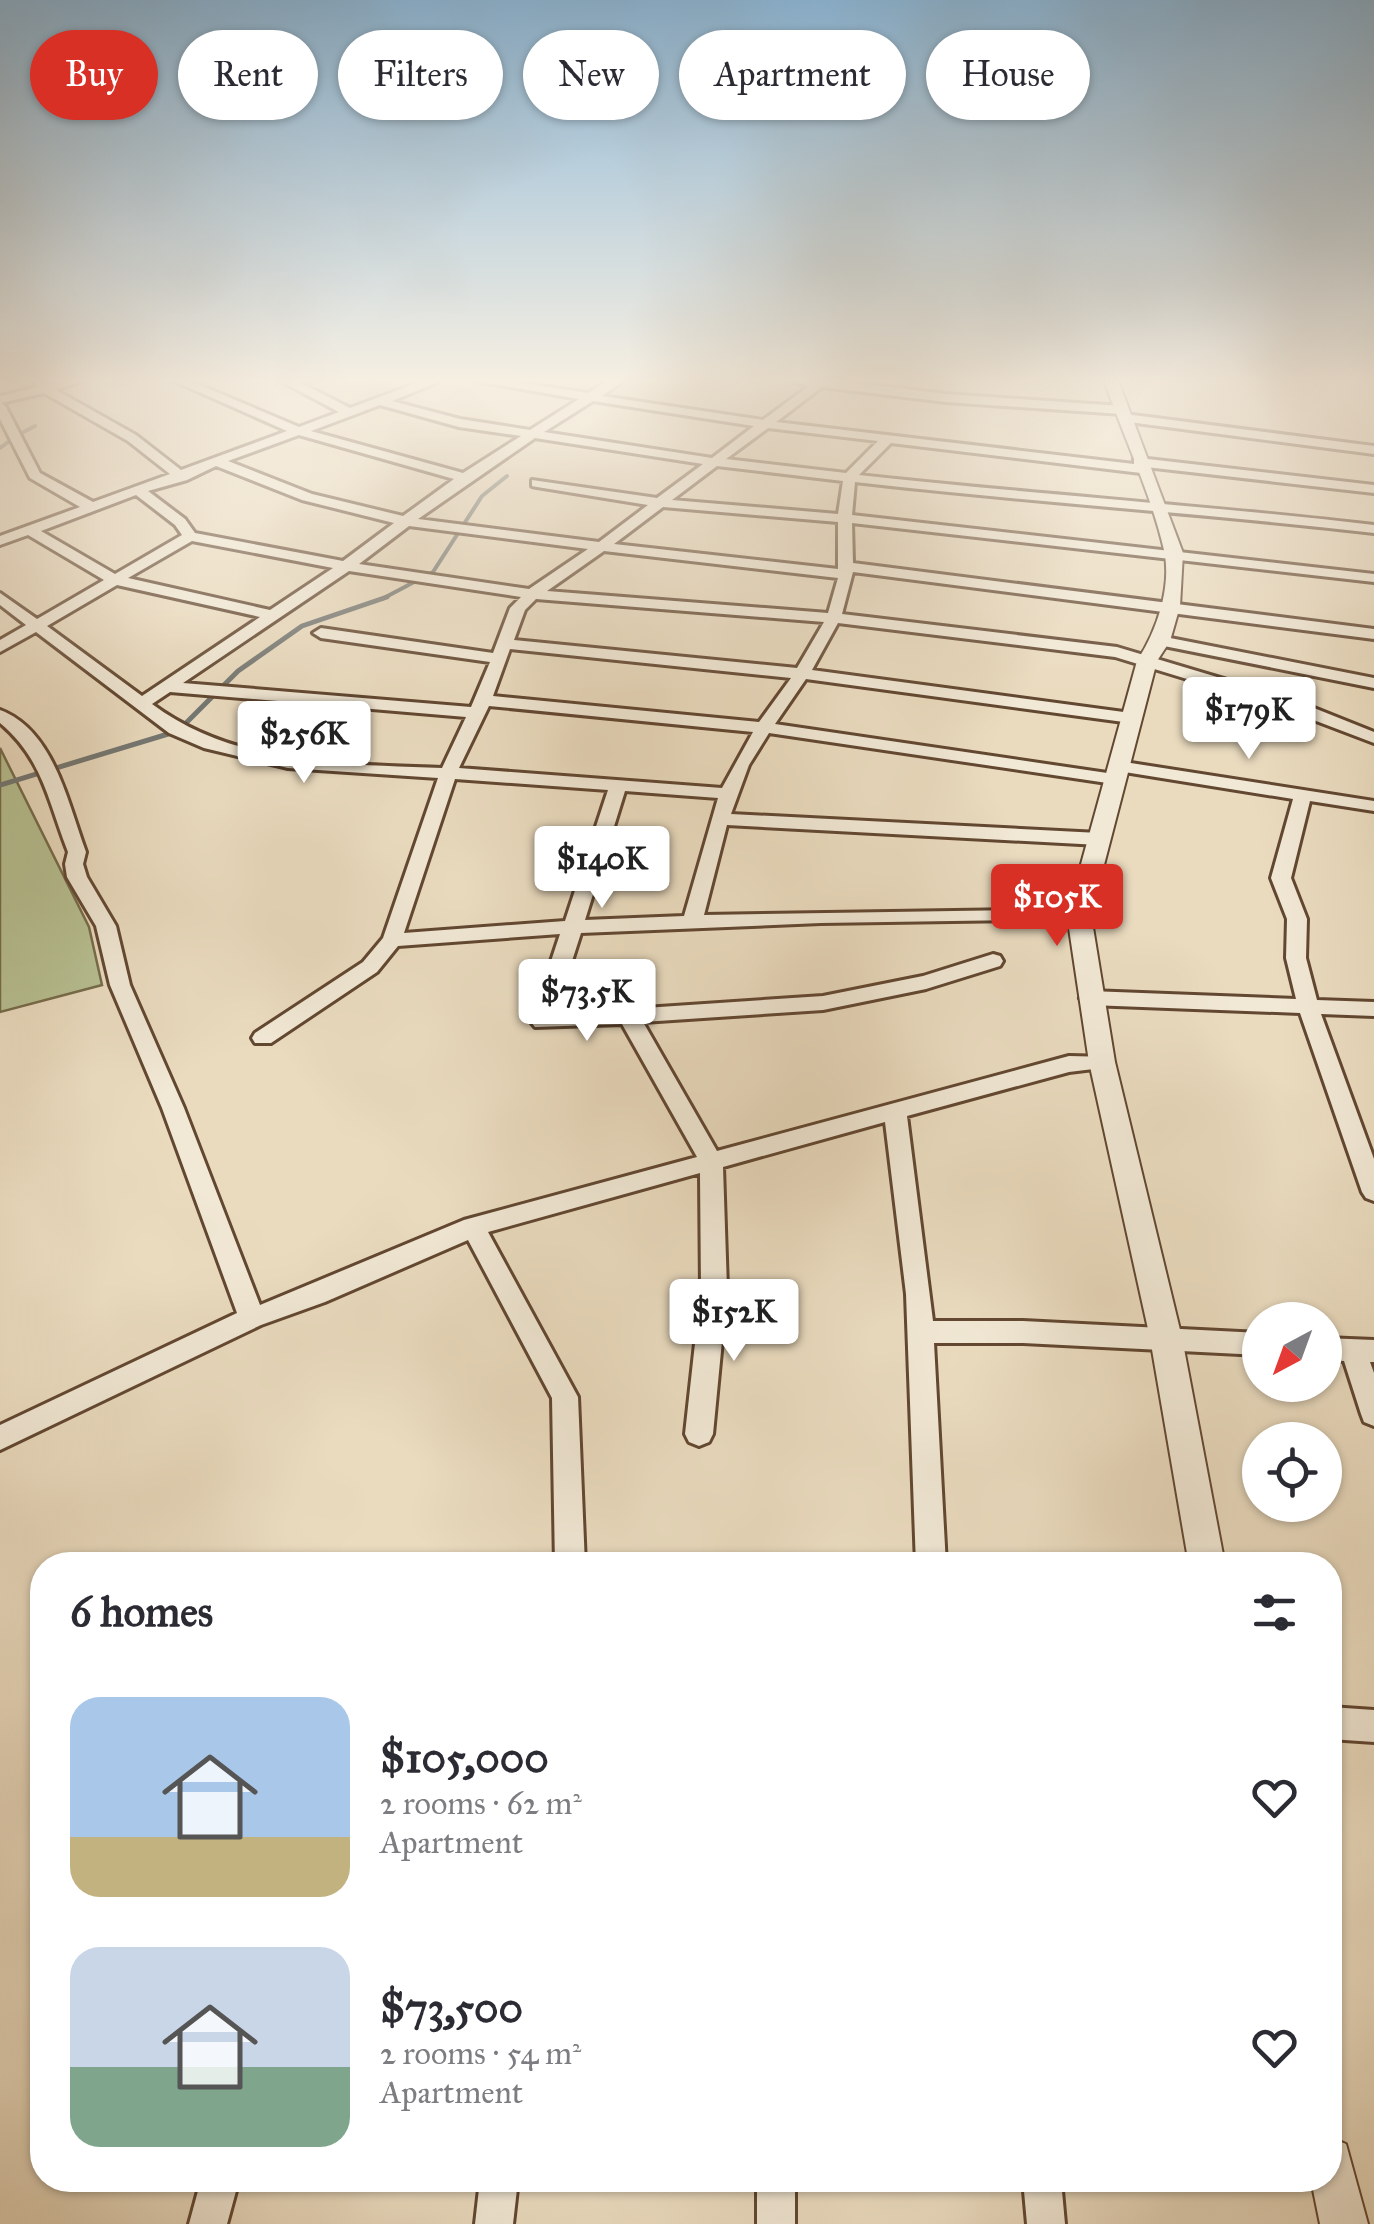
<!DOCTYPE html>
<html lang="en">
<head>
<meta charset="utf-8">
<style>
  :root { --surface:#fff; --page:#f7f7f7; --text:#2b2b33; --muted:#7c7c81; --accent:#d93025 }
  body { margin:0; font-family:"IM FELL Great Primer",serif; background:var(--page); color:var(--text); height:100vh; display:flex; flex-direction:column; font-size:38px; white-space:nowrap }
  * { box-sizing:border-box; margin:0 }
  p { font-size:32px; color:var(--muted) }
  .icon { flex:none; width:55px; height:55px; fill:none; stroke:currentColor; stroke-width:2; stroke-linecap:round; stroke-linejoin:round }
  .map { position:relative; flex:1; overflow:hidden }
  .drawer { position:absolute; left:30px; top:1552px; width:1312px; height:640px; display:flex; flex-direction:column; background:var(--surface); border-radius:40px; box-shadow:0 2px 8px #0004 }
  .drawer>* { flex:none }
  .hud { position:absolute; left:30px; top:30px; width:1315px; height:90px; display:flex; gap:20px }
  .needle { width:65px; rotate:221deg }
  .fabs { position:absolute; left:1242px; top:1302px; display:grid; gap:20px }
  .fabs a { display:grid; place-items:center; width:100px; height:100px; border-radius:50%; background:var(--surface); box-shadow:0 2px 8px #0004; font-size:50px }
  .price { position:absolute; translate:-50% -85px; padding:0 22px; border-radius:10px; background:#fff; color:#222; font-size:32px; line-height:65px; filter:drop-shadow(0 2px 5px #0008) }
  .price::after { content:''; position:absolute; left:50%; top:60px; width:30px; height:22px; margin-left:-15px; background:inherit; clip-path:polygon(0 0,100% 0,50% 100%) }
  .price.on { background:var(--accent); color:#fff }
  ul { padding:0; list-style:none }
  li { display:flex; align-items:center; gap:30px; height:250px; padding:0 40px }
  li span { display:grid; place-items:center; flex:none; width:280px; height:200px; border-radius:30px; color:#555 }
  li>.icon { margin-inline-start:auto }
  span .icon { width:120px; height:120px; fill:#fffc; stroke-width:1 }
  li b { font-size:42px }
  h2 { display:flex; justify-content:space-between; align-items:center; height:120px; padding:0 40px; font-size:42px }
  .tag { padding:0 35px; border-radius:45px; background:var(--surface); box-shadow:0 2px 8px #0004; font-size:35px; line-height:90px }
  .tag.on { background:var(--accent); color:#fff }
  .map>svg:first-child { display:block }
  .green { fill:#b7c092; stroke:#766b4a; stroke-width:2.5 }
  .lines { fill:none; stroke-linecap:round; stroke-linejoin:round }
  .stream-far1 { stroke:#747773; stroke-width:4 }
  .stream { stroke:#747773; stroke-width:5 }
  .minor-casing { stroke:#624731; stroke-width:6 }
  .tertiary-casing { stroke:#624731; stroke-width:4 }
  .minor { fill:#f1e8d5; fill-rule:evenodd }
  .tertiary { fill:#f1e8d5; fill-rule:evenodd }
</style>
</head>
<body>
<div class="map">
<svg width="1374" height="2224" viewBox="0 0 1374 2224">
  <rect width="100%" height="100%" fill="#eadbbf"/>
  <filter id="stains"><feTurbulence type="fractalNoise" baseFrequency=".002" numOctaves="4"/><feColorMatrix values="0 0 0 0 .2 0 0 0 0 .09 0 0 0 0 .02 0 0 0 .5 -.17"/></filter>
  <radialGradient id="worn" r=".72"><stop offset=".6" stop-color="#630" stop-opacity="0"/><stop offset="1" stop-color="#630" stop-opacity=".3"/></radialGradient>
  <path class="green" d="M 0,748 L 89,927 L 102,985 L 0,1012 Z"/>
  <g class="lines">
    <g class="stream-far1">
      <path d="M 16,436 L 35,426"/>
      <path d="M 0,448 L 11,440"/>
      <path d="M 382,599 L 433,572 L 482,496 L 507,476"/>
    </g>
    <path class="stream" d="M 0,785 L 178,731 L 238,671 L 302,626 L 387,597"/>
    <g class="minor-casing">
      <g id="minor">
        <path d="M 33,380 L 45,380 L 48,384 L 85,380 L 56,390 L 136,435 L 181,470 L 287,431 L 172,380 L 188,380 L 299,427 L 339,412 L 279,380 L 295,380 L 350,408 L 425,380 L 443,380 L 392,401 L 460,419 L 530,430 L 579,399 L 470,380 L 502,380 L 588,393 L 609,380 L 624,380 L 602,396 L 763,420 L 809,386 L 785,380 L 830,380 L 946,394 L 1122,406 L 1128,410 L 1122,414 L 946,402 L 822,387 L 776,422 L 1134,464 L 1134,459 L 1139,458 L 1374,485 L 1374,493 L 1146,467 L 1146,472 L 1141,473 L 891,443 L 859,475 C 1030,494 1202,505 1374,525 L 1374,533 C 1201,513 1028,502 855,482 L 852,515 L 1374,574 L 1374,582 L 852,523 L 853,563 L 1374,629 L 1374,639 L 853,572 L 842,614 L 1117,647 L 1294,700 L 1374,732 L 1374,743 L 1282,708 L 1115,657 L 838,623 L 812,670 L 1131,713 L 1139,718 L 1131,723 L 806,679 L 775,724 L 1114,774 L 1123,779 L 1114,784 L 769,733 L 749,765 L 731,814 L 1099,833 L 1108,839 L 1099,845 L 727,825 L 704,915 L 1079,909 L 1086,911 L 1089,915 L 1086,919 L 821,923 L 581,933 L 555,1014 L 823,996 L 923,976 L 993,954 L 1000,956 L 1003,961 L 1000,966 L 926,989 L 823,1010 L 643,1022 L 717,1151 L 1069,1056 L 1110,1057 L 1113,1062 L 1110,1067 L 1069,1072 L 907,1116 L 933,1321 L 1023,1321 L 1260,1333 L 1260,1355 L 1023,1343 L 934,1343 L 946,1565 L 916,1565 L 906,1294 L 885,1122 L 723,1167 L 727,1289 L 713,1434 L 709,1442 L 699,1446 L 689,1442 L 685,1434 L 701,1289 L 700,1173 L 488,1232 L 578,1397 L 585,1565 L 555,1565 L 552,1398 L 468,1240 L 325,1302 L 261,1325 L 0,1450 L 0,1425 L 237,1313 L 162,1108 L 110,985 L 96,926 L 67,877 L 65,864 L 68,852 C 48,801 43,759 0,723 L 0,710 C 54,730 68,804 86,852 L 83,864 L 87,877 L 116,926 L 130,985 L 184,1108 L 260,1305 L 464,1220 L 697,1157 L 622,1024 L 535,1027 L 531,1022 L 560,934 L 398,946 L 377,972 L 271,1043 L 255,1043 L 252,1038 L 255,1033 L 363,962 L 383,938 L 438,778 L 288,768 L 204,748 L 169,733 L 36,632 L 0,652 L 0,640 L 26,625 L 0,605 L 0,593 L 37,619 L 104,580 L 28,535 L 0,545 L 0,536 L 80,507 L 30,478 L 0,419 L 0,396 L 38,387 ZM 44,393 L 128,441 L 170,474 L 93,502 L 40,473 L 6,407 L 1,403 ZM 593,401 L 754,426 L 712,458 L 544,432 ZM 380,405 L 459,427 L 521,436 L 463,473 L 311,431 ZM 768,428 L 878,441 L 846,473 L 726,459 ZM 299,435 L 454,479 L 403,516 L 312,494 L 228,461 ZM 535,438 L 703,464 L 657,498 L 532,480 L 532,486 L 537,487 L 648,505 L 599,542 L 418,519 ZM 216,466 L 302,500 L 394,523 L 343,561 L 195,533 L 185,519 L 148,491 L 187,480 ZM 717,466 L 843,481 L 838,514 L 672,500 ZM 136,495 L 175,525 L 182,535 L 115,574 L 41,531 ZM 663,507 L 838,522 L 838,569 L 614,544 ZM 409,526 L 588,549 L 529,589 L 359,564 ZM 192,541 L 333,568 L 270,610 L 128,578 ZM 604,551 L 838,578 L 828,613 L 547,591 ZM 349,571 L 521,597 L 510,608 L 493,653 L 321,628 L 313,633 L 321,638 L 490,662 L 471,707 L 183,683 ZM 117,585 L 260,617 L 142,696 L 47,626 ZM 536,599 L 824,622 L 797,668 L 514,640 L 525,610 ZM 510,649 L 791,678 L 759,722 L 493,696 ZM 170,692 L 466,717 L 442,768 C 342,764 235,766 152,704 ZM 489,706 L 753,732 L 722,788 L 459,768 ZM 455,779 L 608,790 L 565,921 L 404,933 ZM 625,791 L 718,798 L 684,916 L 585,920 Z"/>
        <path d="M 1125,414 L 1374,446 L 1374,454 L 1121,421 L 1119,418 Z"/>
        <path d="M 1160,636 L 1374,678 L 1374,688 L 1154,644 L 1154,638 Z"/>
        <path d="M 1118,761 L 1374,801 L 1374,811 L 1310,801 L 1291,878 L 1307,919 L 1306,958 L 1317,1000 L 1374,1002 L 1374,1016 L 1321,1014 L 1374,1159 L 1374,1201 L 1366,1198 L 1362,1192 L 1300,1013 L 1090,1005 L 1080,998 L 1090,991 L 1296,999 L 1286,958 L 1287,919 L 1271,878 L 1293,799 L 1112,770 L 1112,762 Z"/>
        <path d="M 1325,1338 L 1374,1340 L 1374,1362 L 1370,1362 L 1374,1373 L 1374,1426 L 1364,1422 L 1361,1414 L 1344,1361 L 1325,1360 Z"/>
        <path d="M 1330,1707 L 1374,1710 L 1374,1742 L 1330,1739 Z"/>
        <path d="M 201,2180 L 239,2180 L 227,2224 L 189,2224 Z"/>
        <path d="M 480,2180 L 518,2180 L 513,2224 L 475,2224 Z"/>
        <rect x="757" y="2180" width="38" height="44"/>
        <path d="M 1023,2180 L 1061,2180 L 1065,2224 L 1027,2224 Z"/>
      </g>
    </g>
    <g class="tertiary-casing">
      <g id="tertiary">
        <path d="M 1104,380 L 1118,380 L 1183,553 L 1180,606 L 1170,641 L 1157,661 L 1091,915 L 1115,1062 L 1182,1338 L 1225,1565 L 1189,1565 L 1150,1338 L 1089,1062 L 1067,915 L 1137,661 C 1157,631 1172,586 1164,550 C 1151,493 1123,436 1104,380 Z"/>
        <path d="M 1330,2137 L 1346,2144 L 1368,2224 L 1320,2224 L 1311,2180 L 1330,2180 Z"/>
      </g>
    </g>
    <use href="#minor" class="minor"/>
    <use href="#tertiary" class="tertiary"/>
  </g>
  <linearGradient id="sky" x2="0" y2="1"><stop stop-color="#8ab6d7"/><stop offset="0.55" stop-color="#f6efe2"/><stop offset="1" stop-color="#f6efe2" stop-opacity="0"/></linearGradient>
  <rect width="1374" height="692" fill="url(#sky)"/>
  <rect width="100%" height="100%" filter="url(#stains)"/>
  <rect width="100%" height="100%" fill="url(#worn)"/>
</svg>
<div class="fabs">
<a><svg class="needle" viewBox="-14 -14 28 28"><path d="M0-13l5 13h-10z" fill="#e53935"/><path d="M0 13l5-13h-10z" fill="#7c7c81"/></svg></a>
<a><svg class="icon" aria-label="locate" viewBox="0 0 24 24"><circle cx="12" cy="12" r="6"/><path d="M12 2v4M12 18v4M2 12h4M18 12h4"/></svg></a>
</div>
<b class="price" style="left:1249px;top:762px">$179K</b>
<b class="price" style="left:304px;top:786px">$256K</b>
<b class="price" style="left:602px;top:911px">$140K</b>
<b class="price on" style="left:1057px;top:949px">$105K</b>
<b class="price" style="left:587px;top:1044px">$73.5K</b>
<b class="price" style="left:734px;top:1364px">$152K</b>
<div class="hud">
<a class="tag on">Buy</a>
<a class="tag">Rent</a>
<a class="tag">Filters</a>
<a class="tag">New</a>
<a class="tag">Apartment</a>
<a class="tag">House</a>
</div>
<section class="drawer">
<h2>6 homes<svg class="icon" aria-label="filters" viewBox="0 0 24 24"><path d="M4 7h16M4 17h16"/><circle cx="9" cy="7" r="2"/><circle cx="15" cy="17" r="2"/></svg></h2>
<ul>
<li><span style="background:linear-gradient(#a9c7e8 70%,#c2b280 0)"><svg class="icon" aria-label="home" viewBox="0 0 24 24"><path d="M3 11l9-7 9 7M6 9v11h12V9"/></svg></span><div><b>$105,000</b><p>2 rooms · 62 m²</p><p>Apartment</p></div><svg class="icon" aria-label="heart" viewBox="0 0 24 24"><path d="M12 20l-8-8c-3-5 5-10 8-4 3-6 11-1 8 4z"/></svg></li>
<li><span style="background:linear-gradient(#c9d6e8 60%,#7fa58c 0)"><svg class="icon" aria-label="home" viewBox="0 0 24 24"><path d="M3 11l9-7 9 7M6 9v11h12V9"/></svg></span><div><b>$73,500</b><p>2 rooms · 54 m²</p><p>Apartment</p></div><svg class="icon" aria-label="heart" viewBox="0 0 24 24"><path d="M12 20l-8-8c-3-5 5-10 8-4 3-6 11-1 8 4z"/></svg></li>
</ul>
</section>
</div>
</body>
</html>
